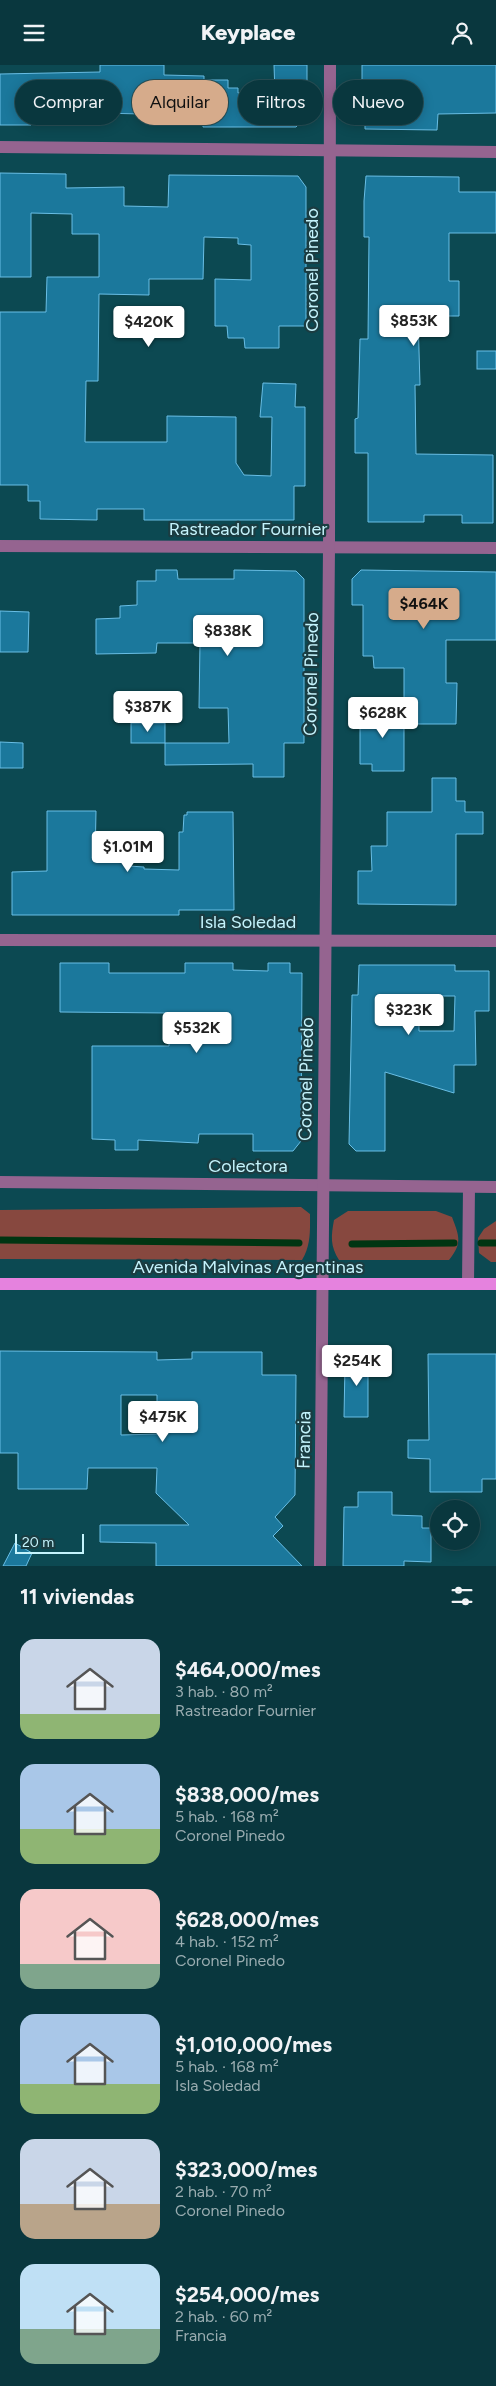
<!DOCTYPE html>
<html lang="es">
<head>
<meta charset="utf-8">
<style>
  :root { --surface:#09373e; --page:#123f45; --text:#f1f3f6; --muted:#99acb0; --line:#295158; --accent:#d6ab8b }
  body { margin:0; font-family:Figtree,sans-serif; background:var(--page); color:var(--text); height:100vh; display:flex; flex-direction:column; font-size:19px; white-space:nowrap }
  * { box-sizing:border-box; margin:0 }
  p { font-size:16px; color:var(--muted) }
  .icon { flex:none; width:28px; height:28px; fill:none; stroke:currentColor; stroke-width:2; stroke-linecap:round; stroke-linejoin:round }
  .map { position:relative; height:1501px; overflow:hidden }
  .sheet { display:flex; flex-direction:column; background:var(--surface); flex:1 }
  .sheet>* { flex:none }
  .banner { position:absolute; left:15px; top:15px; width:466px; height:45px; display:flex; gap:10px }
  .tools { position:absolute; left:430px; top:1435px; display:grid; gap:10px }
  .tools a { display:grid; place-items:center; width:50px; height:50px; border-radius:50%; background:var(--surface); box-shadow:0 2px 12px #0003,0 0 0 1px var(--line); font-size:25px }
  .scale { position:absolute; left:15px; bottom:12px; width:69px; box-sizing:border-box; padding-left:5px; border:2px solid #c4f3fc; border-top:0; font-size:14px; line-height:18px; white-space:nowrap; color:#c4f3fc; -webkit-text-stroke:4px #1b3c41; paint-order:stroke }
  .price { position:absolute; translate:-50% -42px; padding:0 11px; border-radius:5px; background:#fff; color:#222; font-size:16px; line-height:32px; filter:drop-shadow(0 1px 2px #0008) }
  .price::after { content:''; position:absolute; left:50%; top:30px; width:15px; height:11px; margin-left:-8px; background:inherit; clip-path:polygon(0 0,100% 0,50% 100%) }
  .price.active { background:var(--accent); color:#111 }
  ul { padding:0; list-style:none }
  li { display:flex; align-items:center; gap:15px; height:125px; padding:0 20px }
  li span { display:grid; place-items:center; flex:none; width:140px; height:100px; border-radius:15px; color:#555 }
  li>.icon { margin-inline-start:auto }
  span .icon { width:60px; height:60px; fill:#fffc; stroke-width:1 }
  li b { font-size:21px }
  h2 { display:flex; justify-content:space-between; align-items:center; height:60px; padding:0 20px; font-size:21px }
  .pill { padding:0 18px; border-radius:22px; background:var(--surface); box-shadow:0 2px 12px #0003,0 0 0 1px var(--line); font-size:18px; line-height:45px }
  .pill.active { background:var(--accent); color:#111 }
  header { display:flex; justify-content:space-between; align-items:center; height:65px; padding:0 20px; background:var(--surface); font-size:22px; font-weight:800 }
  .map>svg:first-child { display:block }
  .green { fill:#87483f }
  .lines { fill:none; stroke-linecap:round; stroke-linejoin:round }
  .stream { stroke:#003512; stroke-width:7 }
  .building { fill:#1b789c; stroke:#69bee5; fill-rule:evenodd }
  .service { stroke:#956490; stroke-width:12 }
  .minor { stroke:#956490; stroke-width:12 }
  .primary { stroke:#e582de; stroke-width:12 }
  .labels { text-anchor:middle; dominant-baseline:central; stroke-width:4.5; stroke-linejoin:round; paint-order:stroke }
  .street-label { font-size:18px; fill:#c4f3fc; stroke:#1b3c41 }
</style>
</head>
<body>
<header><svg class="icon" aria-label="menu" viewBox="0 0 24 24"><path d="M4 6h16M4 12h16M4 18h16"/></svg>Keyplace<svg class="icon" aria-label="person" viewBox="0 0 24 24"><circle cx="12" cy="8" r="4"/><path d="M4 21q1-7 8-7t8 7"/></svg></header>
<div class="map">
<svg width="496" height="1501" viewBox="0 0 496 1501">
  <rect width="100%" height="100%" fill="#0c4952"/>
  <g class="green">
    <path d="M 301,1142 L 310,1149 C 310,1166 311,1180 302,1195 L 0,1194 L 0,1145 Z"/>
    <path d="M 348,1146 L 436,1146 L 452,1152 C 459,1171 463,1178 449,1195 L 339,1195 C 330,1181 331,1171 334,1155 Z"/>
    <path d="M 496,1156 L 496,1197 L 491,1197 L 479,1188 L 478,1173 L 484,1164 Z"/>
  </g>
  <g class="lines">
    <g class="stream">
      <path d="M 0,1175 L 299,1178"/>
      <path d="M 481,1178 L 496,1178"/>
      <path d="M 352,1179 L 454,1178"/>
    </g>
  </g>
  <g class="building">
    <path d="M 100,0 L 164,0 L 164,10 L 204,11 L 204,15 L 228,15 L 228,23 L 238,23 L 238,28 L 275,28 L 274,0 L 307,0 L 307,51 L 296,62 L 203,62 L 203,57 L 142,56 L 142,49 L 100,48 L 100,55 L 31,53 L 31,60 L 0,60 L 0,9 L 100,7 Z"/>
    <path d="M 362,0 L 496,0 L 496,48 L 438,49 L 437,65 L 365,64 L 365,52 L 362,52 Z"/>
    <path d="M 0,108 L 66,109 L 66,123 L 124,122 L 124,141 L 168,142 L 169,110 L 298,111 L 306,122 L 306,261 L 279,261 L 279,283 L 245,283 L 244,273 L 228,273 L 227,261 L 215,261 L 215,214 L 251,215 L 251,180 L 238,179 L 238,173 L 204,172 L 203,214 L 149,214 L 149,230 L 99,229 L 98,316 L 86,316 L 85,377 L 167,377 L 167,351 L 236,352 L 236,398 L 244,410 L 271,411 L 272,352 L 260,352 L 263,318 L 296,319 L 295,342 L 305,342 L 305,421 L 294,421 L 294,455 L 144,455 L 144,444 L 97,444 L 97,455 L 40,454 L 40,436 L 28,436 L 28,420 L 0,420 L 0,247 L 46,247 L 47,212 L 99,212 L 99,169 L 72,169 L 72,149 L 31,148 L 31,212 L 0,212 Z"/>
    <path d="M 366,111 L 459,112 L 459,127 L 496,127 L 496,168 L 449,168 L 449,216 L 459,216 L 459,251 L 418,251 L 420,320 L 415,320 L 416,389 L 493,390 L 493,458 L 462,458 L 462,450 L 424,450 L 424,457 L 368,457 L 368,388 L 355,388 L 355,354 L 358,353 L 360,274 L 368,274 L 369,172 L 364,172 L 364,136 Z"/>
    <rect x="477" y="286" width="19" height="18"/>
    <path d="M 156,505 L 177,505 L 178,514 L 234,514 L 234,505 L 296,506 L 304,514 L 304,678 L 284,678 L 284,712 L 253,712 L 253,699 L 165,700 L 165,678 L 229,678 L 228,643 L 199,643 L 200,578 L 157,578 L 156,588 L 96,589 L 96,554 L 120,553 L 120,541 L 137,540 L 137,516 L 156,516 Z"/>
    <path d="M 361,505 L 496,507 L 496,575 L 446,575 L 446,618 L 457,618 L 456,659 L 404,659 L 404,603 L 374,603 L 373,591 L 363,591 L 363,540 L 352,540 L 352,514 Z"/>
    <path d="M 0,546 L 29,547 L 28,587 L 0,587 Z"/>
    <path d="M 360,644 L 404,644 L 404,706 L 372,706 L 372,699 L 360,699 Z"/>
    <rect x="131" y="658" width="34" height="20"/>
    <path d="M 0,677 L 23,678 L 23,703 L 0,703 Z"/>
    <path d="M 432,713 L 456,713 L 456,736 L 465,736 L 465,747 L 483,747 L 483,769 L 456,769 L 456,840 L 358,839 L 358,806 L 372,806 L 371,781 L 387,781 L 387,747 L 432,747 Z"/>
    <path d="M 47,746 L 96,746 L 95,796 L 129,796 L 129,801 L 144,802 L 144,804 L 179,805 L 179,767 L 183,767 L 184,750 L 187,750 L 187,747 L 233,747 L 234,845 L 179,845 L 179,850 L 12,850 L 12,807 L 47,806 Z"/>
    <path d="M 60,898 L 109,898 L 109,908 L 185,908 L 185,898 L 233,898 L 233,905 L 268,906 L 268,898 L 290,898 L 290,908 L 302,908 L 301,1076 L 293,1086 L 253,1086 L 253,1069 L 199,1069 L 198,1078 L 138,1075 L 138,1085 L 115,1085 L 115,1075 L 92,1074 L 92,981 L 169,981 L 169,948 L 60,947 Z"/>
    <path d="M 359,900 L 455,900 L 455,906 L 489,906 L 489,946 L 475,946 L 476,1000 L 454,1000 L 454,1028 L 385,1007 L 385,1086 L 356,1086 L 349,1079 L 352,930 L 358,930 ZM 419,931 L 455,931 L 454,966 L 419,966 Z"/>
    <path d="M 0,1286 L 157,1287 L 157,1295 L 192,1294 L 192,1287 L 262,1287 L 262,1310 L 296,1310 L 295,1430 L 275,1452 L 283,1461 L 273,1471 L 302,1501 L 156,1501 L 156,1478 L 100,1477 L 100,1460 L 189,1460 L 156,1428 L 157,1403 L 88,1403 L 87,1424 L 18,1424 L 18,1388 L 0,1388 ZM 121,1330 L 157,1330 L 157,1369 L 121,1370 Z"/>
    <path d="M 354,1289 L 368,1289 L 368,1352 L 344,1352 L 345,1300 Z"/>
    <path d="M 428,1289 L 496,1289 L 496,1414 L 482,1414 L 482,1427 L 430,1427 L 430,1394 L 408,1393 L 408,1375 L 429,1375 Z"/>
    <path d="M 358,1427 L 392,1427 L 392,1450 L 422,1451 L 422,1463 L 431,1463 L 431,1497 L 404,1496 L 404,1501 L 343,1501 L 344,1442 L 358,1442 Z"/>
    <path d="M 15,1478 L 32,1488 L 26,1501 L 3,1501 Z"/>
  </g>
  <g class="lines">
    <path class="service" d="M 468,1219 L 469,1122"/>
    <g class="minor">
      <path d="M 0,82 L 496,87"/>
      <path d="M 0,481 L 496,483"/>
      <path d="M 0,875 L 496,876"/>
      <path d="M 0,1117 L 496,1122"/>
      <path d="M 320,1501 L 329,482 L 330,0"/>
    </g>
    <path class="primary" d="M 0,1219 L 496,1219"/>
  </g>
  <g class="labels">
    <g class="street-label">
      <text transform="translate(312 205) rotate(-90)">Coronel Pinedo</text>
      <text x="248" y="464">Rastreador Fournier</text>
      <text transform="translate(311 609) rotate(-89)">Coronel Pinedo</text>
      <text x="248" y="857">Isla Soledad</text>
      <text transform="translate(306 1014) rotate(-89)">Coronel Pinedo</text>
      <text x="248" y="1101">Colectora</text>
      <text x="248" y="1202">Avenida Malvinas Argentinas</text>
      <text transform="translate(304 1375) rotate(-89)">Francia</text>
    </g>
  </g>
</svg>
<div class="tools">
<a><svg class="icon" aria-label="locate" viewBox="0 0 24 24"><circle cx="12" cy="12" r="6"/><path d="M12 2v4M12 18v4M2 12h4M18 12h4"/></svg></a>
</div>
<div class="scale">20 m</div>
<b class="price" style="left:414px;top:282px">$853K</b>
<b class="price" style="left:149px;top:283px">$420K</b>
<b class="price active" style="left:424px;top:565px">$464K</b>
<b class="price" style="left:228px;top:592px">$838K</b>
<b class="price" style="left:148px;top:668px">$387K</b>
<b class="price" style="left:383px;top:674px">$628K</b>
<b class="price" style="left:128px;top:808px">$1.01M</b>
<b class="price" style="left:409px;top:971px">$323K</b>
<b class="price" style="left:197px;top:989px">$532K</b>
<b class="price" style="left:357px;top:1322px">$254K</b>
<b class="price" style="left:163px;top:1378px">$475K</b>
<div class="banner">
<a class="pill">Comprar</a>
<a class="pill active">Alquilar</a>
<a class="pill">Filtros</a>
<a class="pill">Nuevo</a>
</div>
</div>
<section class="sheet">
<h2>11 viviendas<svg class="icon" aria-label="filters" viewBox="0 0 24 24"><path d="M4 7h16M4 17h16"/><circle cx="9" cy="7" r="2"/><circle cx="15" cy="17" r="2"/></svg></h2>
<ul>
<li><span style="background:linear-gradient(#c9d6e8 75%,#8fb573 0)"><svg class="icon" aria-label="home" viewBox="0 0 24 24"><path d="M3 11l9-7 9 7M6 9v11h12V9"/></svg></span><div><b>$464,000/mes</b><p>3 hab. · 80 m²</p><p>Rastreador Fournier</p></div></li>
<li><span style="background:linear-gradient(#a9c7e8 65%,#8fb573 0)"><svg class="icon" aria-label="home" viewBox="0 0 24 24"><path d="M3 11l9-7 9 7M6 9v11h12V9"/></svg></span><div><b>$838,000/mes</b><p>5 hab. · 168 m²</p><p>Coronel Pinedo</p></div></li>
<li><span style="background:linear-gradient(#f6c9c9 75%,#7fa58c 0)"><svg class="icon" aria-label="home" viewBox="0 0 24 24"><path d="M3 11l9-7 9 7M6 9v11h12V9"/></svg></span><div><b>$628,000/mes</b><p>4 hab. · 152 m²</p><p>Coronel Pinedo</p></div></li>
<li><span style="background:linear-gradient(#a9c7e8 70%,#8fb573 0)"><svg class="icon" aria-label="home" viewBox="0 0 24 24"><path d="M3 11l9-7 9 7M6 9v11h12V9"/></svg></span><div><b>$1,010,000/mes</b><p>5 hab. · 168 m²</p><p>Isla Soledad</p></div></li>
<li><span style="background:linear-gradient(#c9d6e8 65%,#b9a48a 0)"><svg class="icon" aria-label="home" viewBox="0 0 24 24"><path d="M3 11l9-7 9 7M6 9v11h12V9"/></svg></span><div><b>$323,000/mes</b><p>2 hab. · 70 m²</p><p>Coronel Pinedo</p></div></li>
<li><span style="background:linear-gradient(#bfe0f5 65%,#7fa58c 0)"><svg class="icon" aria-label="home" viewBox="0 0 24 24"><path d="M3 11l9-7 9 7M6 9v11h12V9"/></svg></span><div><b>$254,000/mes</b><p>2 hab. · 60 m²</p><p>Francia</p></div></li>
</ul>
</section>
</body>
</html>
